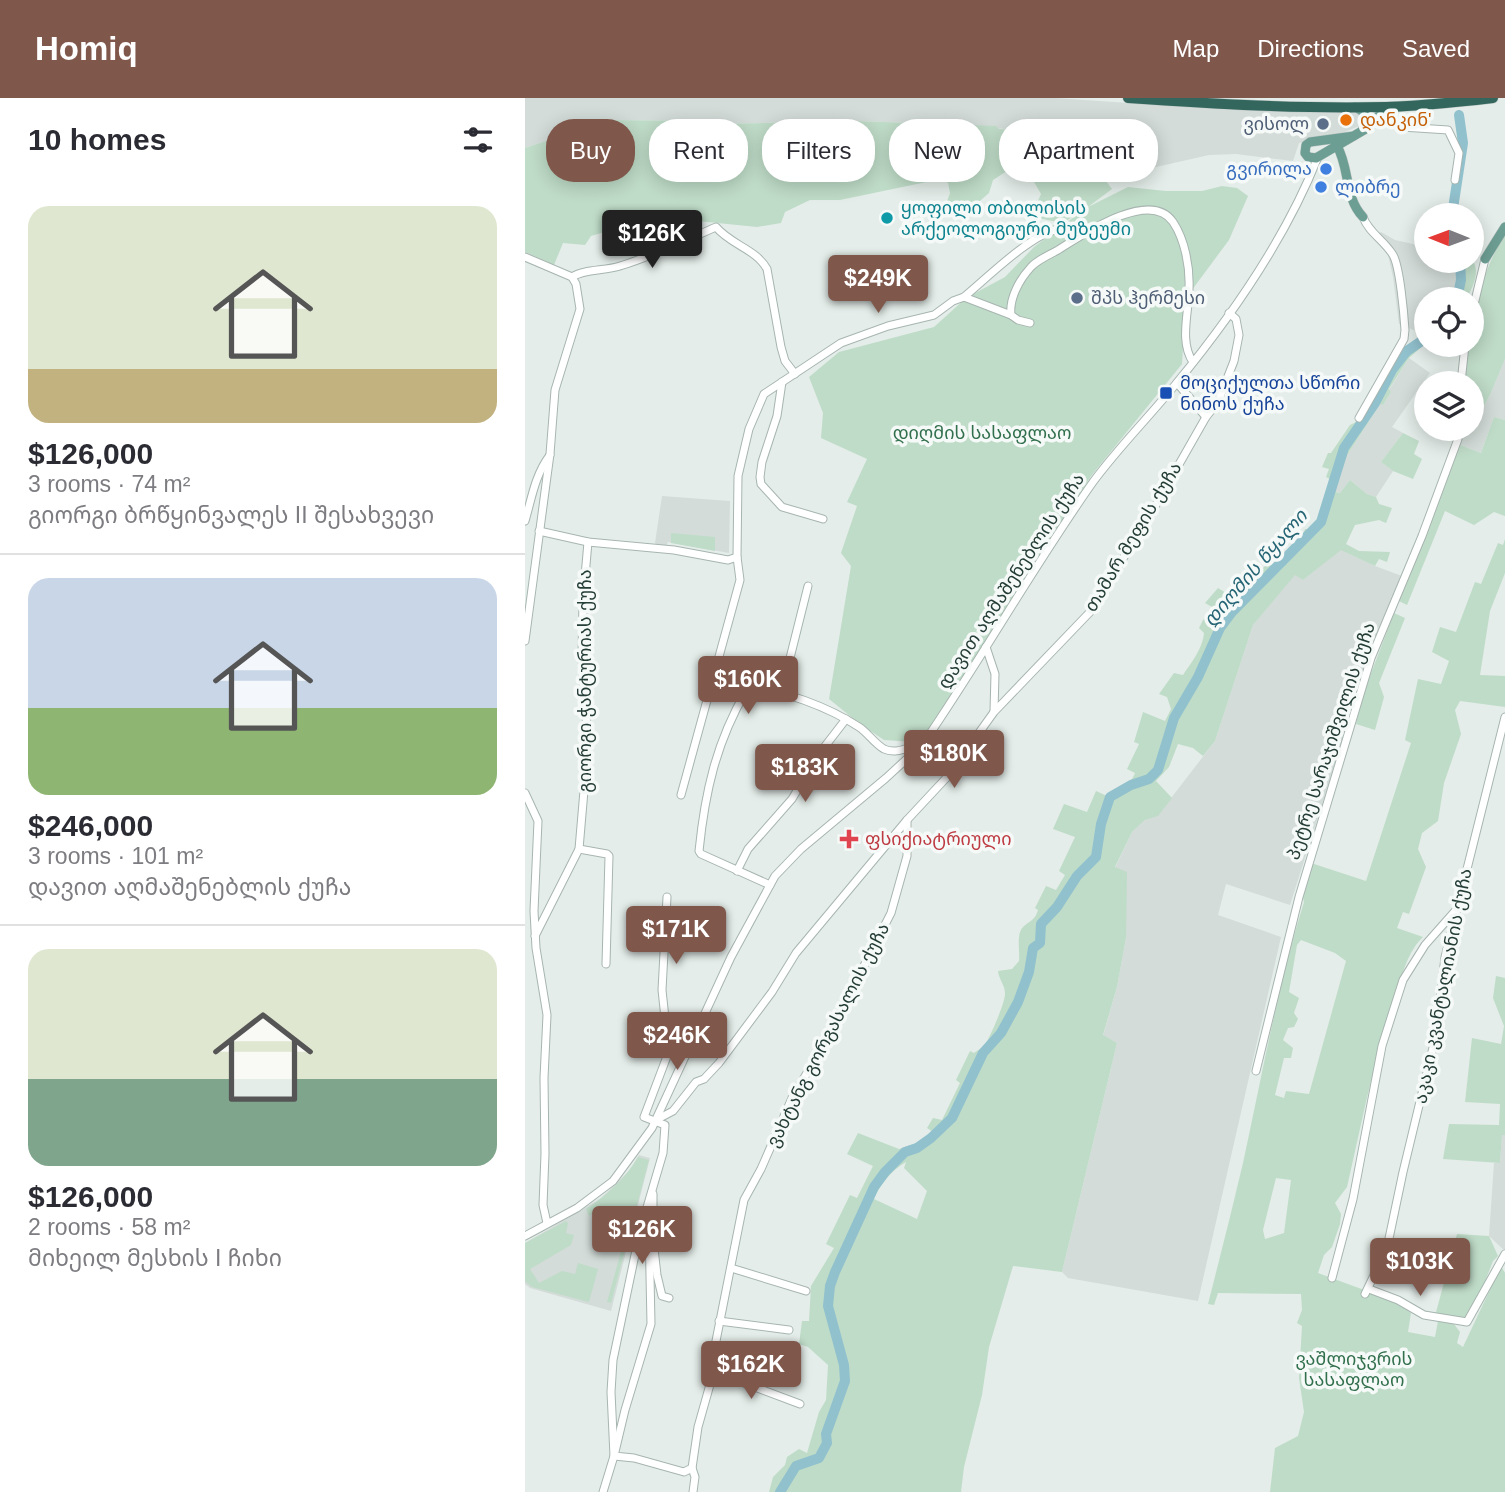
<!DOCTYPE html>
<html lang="en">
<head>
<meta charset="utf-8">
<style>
  :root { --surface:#fff; --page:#f7f7f7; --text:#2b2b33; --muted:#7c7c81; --line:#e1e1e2; --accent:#7f574b }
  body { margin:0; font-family:Helvetica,"Noto Sans Georgian",sans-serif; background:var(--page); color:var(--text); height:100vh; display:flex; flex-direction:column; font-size:26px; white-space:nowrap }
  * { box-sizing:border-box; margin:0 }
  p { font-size:23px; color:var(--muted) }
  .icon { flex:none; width:38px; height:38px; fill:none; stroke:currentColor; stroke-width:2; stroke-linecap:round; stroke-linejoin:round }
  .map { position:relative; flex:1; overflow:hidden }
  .panel { display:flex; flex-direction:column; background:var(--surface); width:525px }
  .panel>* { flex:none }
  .banner { position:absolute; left:21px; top:21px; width:665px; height:63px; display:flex; gap:14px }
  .needle { width:46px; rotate:271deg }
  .fabs { position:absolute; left:889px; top:105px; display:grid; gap:14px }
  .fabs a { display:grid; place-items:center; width:70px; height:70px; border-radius:50%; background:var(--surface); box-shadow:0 4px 18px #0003; font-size:35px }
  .price { position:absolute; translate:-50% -60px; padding:0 16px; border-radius:7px; background:var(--accent); color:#fff; font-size:23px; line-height:46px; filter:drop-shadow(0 2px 4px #0008) }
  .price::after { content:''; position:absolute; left:50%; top:42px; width:21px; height:16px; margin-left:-10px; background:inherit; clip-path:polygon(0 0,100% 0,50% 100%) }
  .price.selected { background:#222; color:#fff }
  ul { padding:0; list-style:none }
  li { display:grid; align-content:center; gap:14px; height:371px; padding:0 28px }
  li+li { border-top:2px solid var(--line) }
  li span { display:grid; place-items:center; height:217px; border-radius:21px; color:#555 }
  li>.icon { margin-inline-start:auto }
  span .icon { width:126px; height:126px; fill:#fffc; stroke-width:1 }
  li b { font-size:30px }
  h2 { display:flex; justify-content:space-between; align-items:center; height:84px; padding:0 28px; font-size:30px }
  .chip { padding:0 24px; border-radius:28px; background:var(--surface); box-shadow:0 4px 18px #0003; font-size:24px; line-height:63px }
  .chip.selected { background:var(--accent); color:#fff }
  header { display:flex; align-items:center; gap:42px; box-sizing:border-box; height:98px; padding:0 35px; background:var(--accent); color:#fff }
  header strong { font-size:33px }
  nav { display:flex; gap:38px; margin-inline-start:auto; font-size:24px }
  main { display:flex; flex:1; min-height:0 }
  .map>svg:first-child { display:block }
  .built { fill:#d3dcd8 }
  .green { fill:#bfdcc8; fill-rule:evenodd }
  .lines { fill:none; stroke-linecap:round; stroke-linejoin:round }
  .river { stroke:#91c1cd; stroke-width:10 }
  .minor-casing { stroke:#a7b5b0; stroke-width:9 }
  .major-casing { stroke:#c2c9c7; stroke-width:10 }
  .highway-casing { stroke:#c2c9c7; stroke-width:11 }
  .minor { stroke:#fff; stroke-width:7 }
  .major { stroke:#6d9e93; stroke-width:9 }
  .highway { stroke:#33675e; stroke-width:10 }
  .food-dot { fill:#e8710a; stroke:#f5f9f7; stroke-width:2.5 }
  .service-dot { fill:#5c6f8a; stroke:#f5f9f7; stroke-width:2.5 }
  .shop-dot { fill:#3f7fe0; stroke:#f5f9f7; stroke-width:2.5 }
  .culture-dot { fill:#0f9aa8; stroke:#f5f9f7; stroke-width:2.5 }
  .transit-dot { fill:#1a4fb4; stroke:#f5f9f7; stroke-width:2.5 }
  .health-dot { fill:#e0444e; stroke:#f5f9f7; stroke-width:2.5 }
  .labels { text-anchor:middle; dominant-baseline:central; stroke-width:7; stroke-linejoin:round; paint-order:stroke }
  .food-label { font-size:18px; fill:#c56008; stroke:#f5f9f7; text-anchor:start }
  .service-label { font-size:18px; fill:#4e5e75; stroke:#f5f9f7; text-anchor:end }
  .shop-label { font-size:18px; fill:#366cbe; stroke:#f5f9f7; text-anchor:end }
  .culture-label { font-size:18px; fill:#0d838f; stroke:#f5f9f7; text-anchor:start }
  .transit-label { font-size:18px; fill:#164399; stroke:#f5f9f7; text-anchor:start }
  .park-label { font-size:18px; fill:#32704d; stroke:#f5f9f7 }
  .street-label { font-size:18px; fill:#253d37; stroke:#f5f9f7 }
  .health-label { font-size:18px; fill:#be3a42; stroke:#f5f9f7; text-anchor:start }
  .water-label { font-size:19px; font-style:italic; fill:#246474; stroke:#f5f9f7 }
</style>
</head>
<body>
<header>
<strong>Homiq</strong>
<nav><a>Map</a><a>Directions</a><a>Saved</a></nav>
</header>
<main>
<section class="panel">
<h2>10 homes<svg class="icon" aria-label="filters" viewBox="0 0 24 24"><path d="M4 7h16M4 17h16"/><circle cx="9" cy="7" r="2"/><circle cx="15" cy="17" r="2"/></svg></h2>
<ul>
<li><span style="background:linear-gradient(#dfe7d0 75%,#c2b280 0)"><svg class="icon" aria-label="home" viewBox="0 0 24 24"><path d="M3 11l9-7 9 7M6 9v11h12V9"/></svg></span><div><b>$126,000</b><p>3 rooms · 74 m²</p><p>გიორგი ბრწყინვალეს II შესახვევი</p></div></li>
<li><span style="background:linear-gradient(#c9d6e8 60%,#8fb573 0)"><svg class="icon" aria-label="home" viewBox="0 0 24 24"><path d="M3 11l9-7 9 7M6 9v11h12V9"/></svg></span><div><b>$246,000</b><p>3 rooms · 101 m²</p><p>დავით აღმაშენებლის ქუჩა</p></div></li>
<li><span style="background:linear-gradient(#dfe7d0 60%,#7fa58c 0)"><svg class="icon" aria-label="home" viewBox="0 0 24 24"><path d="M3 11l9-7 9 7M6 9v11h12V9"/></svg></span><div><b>$126,000</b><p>2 rooms · 58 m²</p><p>მიხეილ მესხის I ჩიხი</p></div></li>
</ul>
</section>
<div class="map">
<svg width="980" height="1394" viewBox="0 0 980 1394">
  <rect width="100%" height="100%" fill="#e4ede9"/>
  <g class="built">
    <path d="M 0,0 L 530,0 L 707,12 L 832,13 L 839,16 L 839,26 L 815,36 L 774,45 L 768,63 L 711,56 L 684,57 L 609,74 L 575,75 L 577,45 L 521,41 L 518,34 L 418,26 L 331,23 L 189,26 L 182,23 L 83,22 L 0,50 Z"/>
    <path d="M 856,134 L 870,142 L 901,149 L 901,163 L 932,163 L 932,191 L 927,201 L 901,201 L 901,237 L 874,226 L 868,179 L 863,157 L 849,140 Z"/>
    <path d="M 884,260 L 905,275 L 867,329 L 878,335 L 856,364 L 868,373 L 851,399 L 842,396 L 825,382 L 815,395 L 810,394 L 815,368 L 855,305 L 858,307 L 866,294 L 864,292 Z"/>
    <path d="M 980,261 L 980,322 L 969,319 L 956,355 L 935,347 L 936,336 L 943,336 L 947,331 L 965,297 Z"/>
    <path d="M 137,398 L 205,403 L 204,455 L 143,444 L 141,449 L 132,447 L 130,445 Z"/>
    <path d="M 816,451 L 850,468 L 877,478 L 843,563 L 765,807 L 701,786 L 693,817 L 756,839 L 673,1203 L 543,1180 L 537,1174 L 592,945 L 578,938 L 592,889 L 601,840 L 590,770 L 607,734 L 620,722 L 633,717 L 690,643 L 728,527 L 770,476 L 778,482 Z"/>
    <path d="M 977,1036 L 980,1037 L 980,1153 L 964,1138 L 969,1065 L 975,1065 Z"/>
    <path d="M 114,1057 L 125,1060 L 86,1213 L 5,1190 L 0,1186 L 0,1145 L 75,1101 L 105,1072 Z"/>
  </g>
  <g class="green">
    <path d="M 83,22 L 182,23 L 189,26 L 331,23 L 471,28 L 474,31 L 518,34 L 522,41 L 578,45 L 575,75 L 587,91 L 563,109 L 603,89 L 641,93 L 677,93 L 697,88 L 712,90 L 723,98 L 704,142 L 661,200 L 657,266 L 566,378 L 442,575 L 401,634 L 389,644 L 359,642 L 335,626 L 304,601 L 326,468 L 316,455 L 332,408 L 322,404 L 342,361 L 296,340 L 298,315 L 284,279 L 314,254 L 409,229 L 441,200 L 480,179 L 509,149 L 553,116 L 537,125 L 508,119 L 508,114 L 516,96 C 508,82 504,73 488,69 L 468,82 L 464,95 L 448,109 L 421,106 L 425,95 L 423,85 L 416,81 L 315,102 L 285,102 L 260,114 L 256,125 L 232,129 L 173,123 L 93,130 L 66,138 L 60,147 L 38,145 L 29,167 L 0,154 L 0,50 Z"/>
    <path d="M 980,136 L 980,261 L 965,297 L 947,330 L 947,285 L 940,285 L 943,247 L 947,247 C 947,208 960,169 980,136 Z"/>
    <path d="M 947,162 C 956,173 948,190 941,201 L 927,201 L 932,191 L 932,163 Z"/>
    <path d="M 901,237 L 901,245 L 884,260 L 864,291 L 866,294 L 858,307 L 855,306 L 815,368 L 810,394 L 815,395 L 825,382 L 842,396 L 851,399 L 854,406 L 867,410 L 861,425 L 854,422 L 830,427 L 821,446 L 834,453 L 865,454 L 862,464 L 854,461 L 850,468 L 816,452 L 778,482 L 770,477 L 728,527 L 690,643 L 678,658 L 668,650 L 653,646 L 644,669 L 631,683 L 647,700 L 633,718 L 620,722 L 607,734 L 590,769 L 602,774 L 601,840 L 592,889 L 578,937 L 592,945 L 537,1174 L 488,1168 L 464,1249 L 457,1297 L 439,1369 L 436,1394 L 244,1394 L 248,1379 L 260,1367 L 262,1359 L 274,1351 L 282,1355 L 294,1314 L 301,1302 L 303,1267 L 283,1249 L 274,1246 L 277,1223 L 284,1223 L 286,1188 L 309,1150 L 301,1146 L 325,1097 L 332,1100 L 348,1068 L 322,1056 L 333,1035 L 374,1051 L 397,1043 L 408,1034 L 402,1030 L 408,1020 L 417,1022 L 435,985 L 431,982 L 445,953 L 449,955 C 453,952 456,951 459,948 C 464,942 481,903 480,895 C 480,887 474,882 473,873 L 487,871 L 494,863 C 495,853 491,836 498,829 C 505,822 510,823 513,812 L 510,810 L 521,788 L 531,792 L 540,777 L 534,773 L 550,739 L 528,731 L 539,706 L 562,714 L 571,693 L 582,698 L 607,681 L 610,675 L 602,671 L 614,646 L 609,644 L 618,614 L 640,623 L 646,611 L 642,599 L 634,596 L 649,575 L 658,577 C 666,565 678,550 679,535 L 674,530 L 678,522 L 688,514 L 687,509 L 680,505 L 693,490 L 701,495 C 717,488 730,479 741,467 L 747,467 L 777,438 L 780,431 L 786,431 C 800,416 799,400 805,381 L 801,379 L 804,371 L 797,369 L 803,355 L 806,355 L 825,327 L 833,323 L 874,254 L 876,256 ZM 381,1064 L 379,1070 L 402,1093 L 392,1121 L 349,1101 C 355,1086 367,1072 381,1064 Z"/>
    <path d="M 969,319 L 980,322 L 980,418 L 969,414 L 949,427 L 920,413 L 882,507 L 874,503 L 935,347 L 956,355 Z"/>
    <path d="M 878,335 L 894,343 L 889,356 L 897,361 L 888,381 L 868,373 L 856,364 Z"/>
    <path d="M 146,435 L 190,439 L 190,453 L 146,445 Z"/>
    <path d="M 980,441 L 980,475 L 965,513 L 955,577 L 980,578 L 980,609 L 935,603 L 930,612 L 936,636 L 919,685 L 913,723 L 897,735 L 893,751 L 901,769 L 884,816 L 878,814 L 872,830 L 898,839 C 883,853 877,877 871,896 C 849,959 837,1024 822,1089 L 810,1105 L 816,1116 L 815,1126 L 807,1149 L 799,1157 L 793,1175 L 869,1203 L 886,1215 L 883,1234 L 910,1239 L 913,1223 L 929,1226 L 935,1234 L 932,1245 L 938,1249 L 976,1168 L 980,1175 L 980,1394 L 745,1394 L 750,1350 L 773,1338 L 779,1314 L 774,1280 L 777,1228 L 772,1225 L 777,1212 L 776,1196 L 693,1195 L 689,1207 L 683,1206 C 695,1159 707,1112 718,1065 C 737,978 752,890 779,804 L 778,799 L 786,765 L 841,783 L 886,645 L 880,642 L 893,581 L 916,586 L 924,563 L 907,554 L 915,529 L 931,534 L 950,484 L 956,486 L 973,445 L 978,447 ZM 776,842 L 810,855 L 821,863 L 784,996 L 761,993 L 759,1000 L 750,997 L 759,960 L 766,960 L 768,950 L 758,942 L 763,930 L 769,929 L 773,921 L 769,915 L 774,900 L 764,894 L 772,847 ZM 751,1080 L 766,1082 L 759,1135 L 740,1141 L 738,1132 Z"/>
    <path d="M 869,515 L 880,520 L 854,585 L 859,599 L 850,632 L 831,626 L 837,599 Z"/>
    <path d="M 971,878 L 980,880 L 980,1037 L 977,1037 L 975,1065 L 918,1061 L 924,1026 L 974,1027 L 975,1006 L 940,1004 L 947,940 L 976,946 L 979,928 L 968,900 Z"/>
    <path d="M 113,1059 L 124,1062 L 86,1205 L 82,1204 L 107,1114 L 82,1108 L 64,1118 L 61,1111 C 82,1097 100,1081 113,1059 Z"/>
    <path d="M 41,1123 L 43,1125 L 41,1135 L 49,1137 L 46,1147 L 5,1171 L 14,1185 L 37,1173 L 50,1176 L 53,1165 L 73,1171 L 64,1204 L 7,1189 L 0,1183 L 0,1145 Z"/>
    <path d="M 932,1136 L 964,1138 L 973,1158 L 968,1163 L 954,1199 L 940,1221 L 910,1218 Z"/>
  </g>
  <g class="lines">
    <g class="river">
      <path d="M 927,117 L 938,45 L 934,17"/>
      <path d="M 932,201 L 936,182 L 935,163"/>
      <path d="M 255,1394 L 271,1368 L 294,1360 L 302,1345 L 301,1336 L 320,1283 L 319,1267 L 303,1208 L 305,1188 L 310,1174 L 349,1089 L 360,1074 L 380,1054 L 392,1050 L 406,1040 L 427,1020 L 458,955 L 476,935 L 493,904 L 504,874 L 508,850 L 515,845 L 516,826 L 532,809 L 552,778 L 571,759 L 576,726 L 585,699 L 606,687 L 624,681 L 633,672 L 649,620 L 673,579 L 695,530 L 707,514 L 796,424 L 819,350 L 850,305 L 867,272 L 882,253 L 901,240"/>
    </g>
    <g class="minor-casing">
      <g id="minor">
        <path d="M 853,17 L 877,29 L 923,32 L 934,55 L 930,82"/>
        <path d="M 0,159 L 47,179 L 51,186 L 55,211 L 30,292 L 25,356 L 0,543"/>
        <path d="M 47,179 C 59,171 80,173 95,168 C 128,158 159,143 191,129 C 206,147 231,151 242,171 L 256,249 L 260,263 L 270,276"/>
        <path d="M 439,199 L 486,217"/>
        <path d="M 947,215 L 960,161"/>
        <path d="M 505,225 L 493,222 L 486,217 C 484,201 494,182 506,169 C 512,162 524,157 533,152 C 557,137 625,90 648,124 C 660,142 665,169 664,191 C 664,214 654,244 668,264"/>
        <path d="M 257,284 L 252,318 L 237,364 L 235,379 L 236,386 L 257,409 L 298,421"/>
        <path d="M 652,285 L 681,319"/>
        <path d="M 936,285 L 940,247"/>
        <path d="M 834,320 L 879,241 L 880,232 C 879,217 875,169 868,157 C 859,142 844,135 838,119"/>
        <path d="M 0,423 C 7,399 10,377 25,357"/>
        <path d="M 14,433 L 63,444 L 149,452 L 203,462 L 212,459"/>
        <path d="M 461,549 L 470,576 L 469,613"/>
        <path d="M 256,596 L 283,488"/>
        <path d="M 0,695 L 13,723 L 9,813 L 11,850 L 22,917 L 19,980 L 20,1056 L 18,1107 L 22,1125"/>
        <path d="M 156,697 L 215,482 L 212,459 L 213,378 L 224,331 L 239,296 L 316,245 L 363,228 L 409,217 L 428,203 L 439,199 C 461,181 507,135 534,131 C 543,129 553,131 562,132"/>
        <path d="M 54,751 L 82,756 L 84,758 L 81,866"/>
        <path d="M 212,773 L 223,751 L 267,701 L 294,656 L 321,621"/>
        <path d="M 245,787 L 176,756 L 174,753 C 180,694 191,645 221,593 C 252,587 308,612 334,629 C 343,635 350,646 359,651 C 372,657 384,648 396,647"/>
        <path d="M 142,799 L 137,892 L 140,920 L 152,932 L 172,933"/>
        <path d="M 10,838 L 54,751 L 63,646 L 57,560 L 58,501 L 63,444"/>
        <path d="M 731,973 L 774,799 L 846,560 L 897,438 L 933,341 L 933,331"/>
        <path d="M 131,1022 L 148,1013 L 171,984 L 179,981 L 194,965 L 247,894 L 271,855 L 382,722 L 423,678 L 469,614 L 565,514 L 628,412 L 681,319 L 693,304 L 709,263 L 714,237 L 711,221 L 704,215"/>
        <path d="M 128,1096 L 128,1113 L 124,1129 L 126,1226 L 100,1312 L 89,1358 L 109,1360 L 159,1374 L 167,1370"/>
        <path d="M 0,1138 L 52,1110 L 88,1083 L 127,1030 L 206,859 L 250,778 L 276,751 L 361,680 L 398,646 C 457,560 508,469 568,384 C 593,350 624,319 650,287 C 707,218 760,142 793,59"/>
        <path d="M 128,1142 L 132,1177 L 137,1198 L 144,1200"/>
        <path d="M 206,1170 L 281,1193"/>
        <path d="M 807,1180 L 828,1101 L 857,948 L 878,882 L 900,847 L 931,812"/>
        <path d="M 844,1191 L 873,1202 L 899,1217 L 942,1224 L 980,1156"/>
        <path d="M 840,1196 L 862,1150 L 878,1074 L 911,937 L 920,859 L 980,619"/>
        <path d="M 194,1223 L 264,1232"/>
        <path d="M 187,1273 L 275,1306"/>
        <path d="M 78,1394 L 89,1358 L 86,1294 L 88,1262 L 115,1133 L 138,1055 L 140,1027 L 119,1019 L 152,932"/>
        <path d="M 168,1394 L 170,1379 L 167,1370 L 173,1329 L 186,1283 L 188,1258 L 219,1102 L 236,1071 L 267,1000 L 298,948 L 366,815 L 382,758 L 382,722"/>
      </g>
    </g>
    <g class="major-casing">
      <g id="major">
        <path d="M 830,9 C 840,14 847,20 838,31"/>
        <path d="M 829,38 L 785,44 L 781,47 L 780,55 L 783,59 L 791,60 L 844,29 L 861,9"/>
        <path d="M 812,48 C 825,70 819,99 838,119"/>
        <path d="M 960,161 L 980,129"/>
      </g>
    </g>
    <g class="highway-casing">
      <path id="highway" d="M 603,0 C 689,6 775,11 861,9 C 897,8 933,4 968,0"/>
    </g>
    <use href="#minor" class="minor"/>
    <use href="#major" class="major"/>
    <use href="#highway" class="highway"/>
  </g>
  <circle class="food-dot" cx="821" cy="22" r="7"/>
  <g class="service-dot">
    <circle cx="798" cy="26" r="7"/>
    <circle cx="552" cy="200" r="7"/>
  </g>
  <g class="shop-dot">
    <circle cx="801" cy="71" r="7"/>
    <circle cx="796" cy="89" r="7"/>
  </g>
  <circle class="culture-dot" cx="362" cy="120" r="7"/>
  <rect class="transit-dot" x="634" y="288" width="14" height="14" rx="3.5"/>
  <path class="health-dot" d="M320.5 730.5h7v7h7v7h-7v7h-7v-7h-7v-7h7z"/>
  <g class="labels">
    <g class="food-label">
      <text x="835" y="22">დანკინ'</text>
    </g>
    <g class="service-label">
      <text x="784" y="26">ვისოლ</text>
      <text x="566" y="200" text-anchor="start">შპს ჰერმესი</text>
    </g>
    <g class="shop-label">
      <text x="787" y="71">გვირილა</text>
      <text x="810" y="89" text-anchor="start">ლიბრე</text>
    </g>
    <g class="culture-label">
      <text x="376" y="110">ყოფილი თბილისის<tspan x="376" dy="21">არქეოლოგიური მუზეუმი</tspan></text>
    </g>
    <g class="transit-label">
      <text x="655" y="285">მოციქულთა სწორი<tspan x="655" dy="21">ნინოს ქუჩა</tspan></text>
    </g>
    <g class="park-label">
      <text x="457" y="335">დიღმის სასაფლაო</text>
      <text x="829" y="1261">ვაშლიჯვრის<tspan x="829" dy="21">სასაფლაო</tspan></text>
    </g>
    <g class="street-label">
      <text transform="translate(608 439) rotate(-59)">თამარ მეფის ქუჩა</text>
      <text transform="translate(486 483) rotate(-57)">დავით აღმაშენებლის ქუჩა</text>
      <text transform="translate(60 583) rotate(-90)">გიორგი ჭანტურიას ქუჩა</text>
      <text transform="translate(806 643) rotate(-72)">პეტრე სარაჯიშვილის ქუჩა</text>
      <text transform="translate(918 888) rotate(-79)">აკაკი კვანტალიანის ქუჩა</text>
      <text transform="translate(303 937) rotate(-63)">ვახტანგ გორგასალის ქუჩა</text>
    </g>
    <g class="health-label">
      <text x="340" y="741">ფსიქიატრიული</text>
    </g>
    <g class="water-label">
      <text transform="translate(730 470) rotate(-49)">დიღმის წყალი</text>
    </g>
  </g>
</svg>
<div class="fabs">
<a><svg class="needle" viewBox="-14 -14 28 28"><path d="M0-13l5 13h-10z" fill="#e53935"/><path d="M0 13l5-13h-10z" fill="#7c7c81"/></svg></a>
<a><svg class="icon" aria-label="locate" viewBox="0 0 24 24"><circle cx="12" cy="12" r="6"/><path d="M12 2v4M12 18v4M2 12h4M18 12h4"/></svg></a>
<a><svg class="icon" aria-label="layers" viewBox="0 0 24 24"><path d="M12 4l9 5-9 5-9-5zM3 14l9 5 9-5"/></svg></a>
</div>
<b class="price selected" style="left:127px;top:172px">$126K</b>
<b class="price" style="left:353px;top:217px">$249K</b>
<b class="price" style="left:223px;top:618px">$160K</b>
<b class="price" style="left:429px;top:692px">$180K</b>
<b class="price" style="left:280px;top:706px">$183K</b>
<b class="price" style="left:151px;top:868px">$171K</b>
<b class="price" style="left:152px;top:974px">$246K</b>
<b class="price" style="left:117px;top:1168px">$126K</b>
<b class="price" style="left:895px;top:1200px">$103K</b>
<b class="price" style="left:226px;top:1303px">$162K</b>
<div class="banner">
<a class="chip selected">Buy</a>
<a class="chip">Rent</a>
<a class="chip">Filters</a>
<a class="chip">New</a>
<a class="chip">Apartment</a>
</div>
</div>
</main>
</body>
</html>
